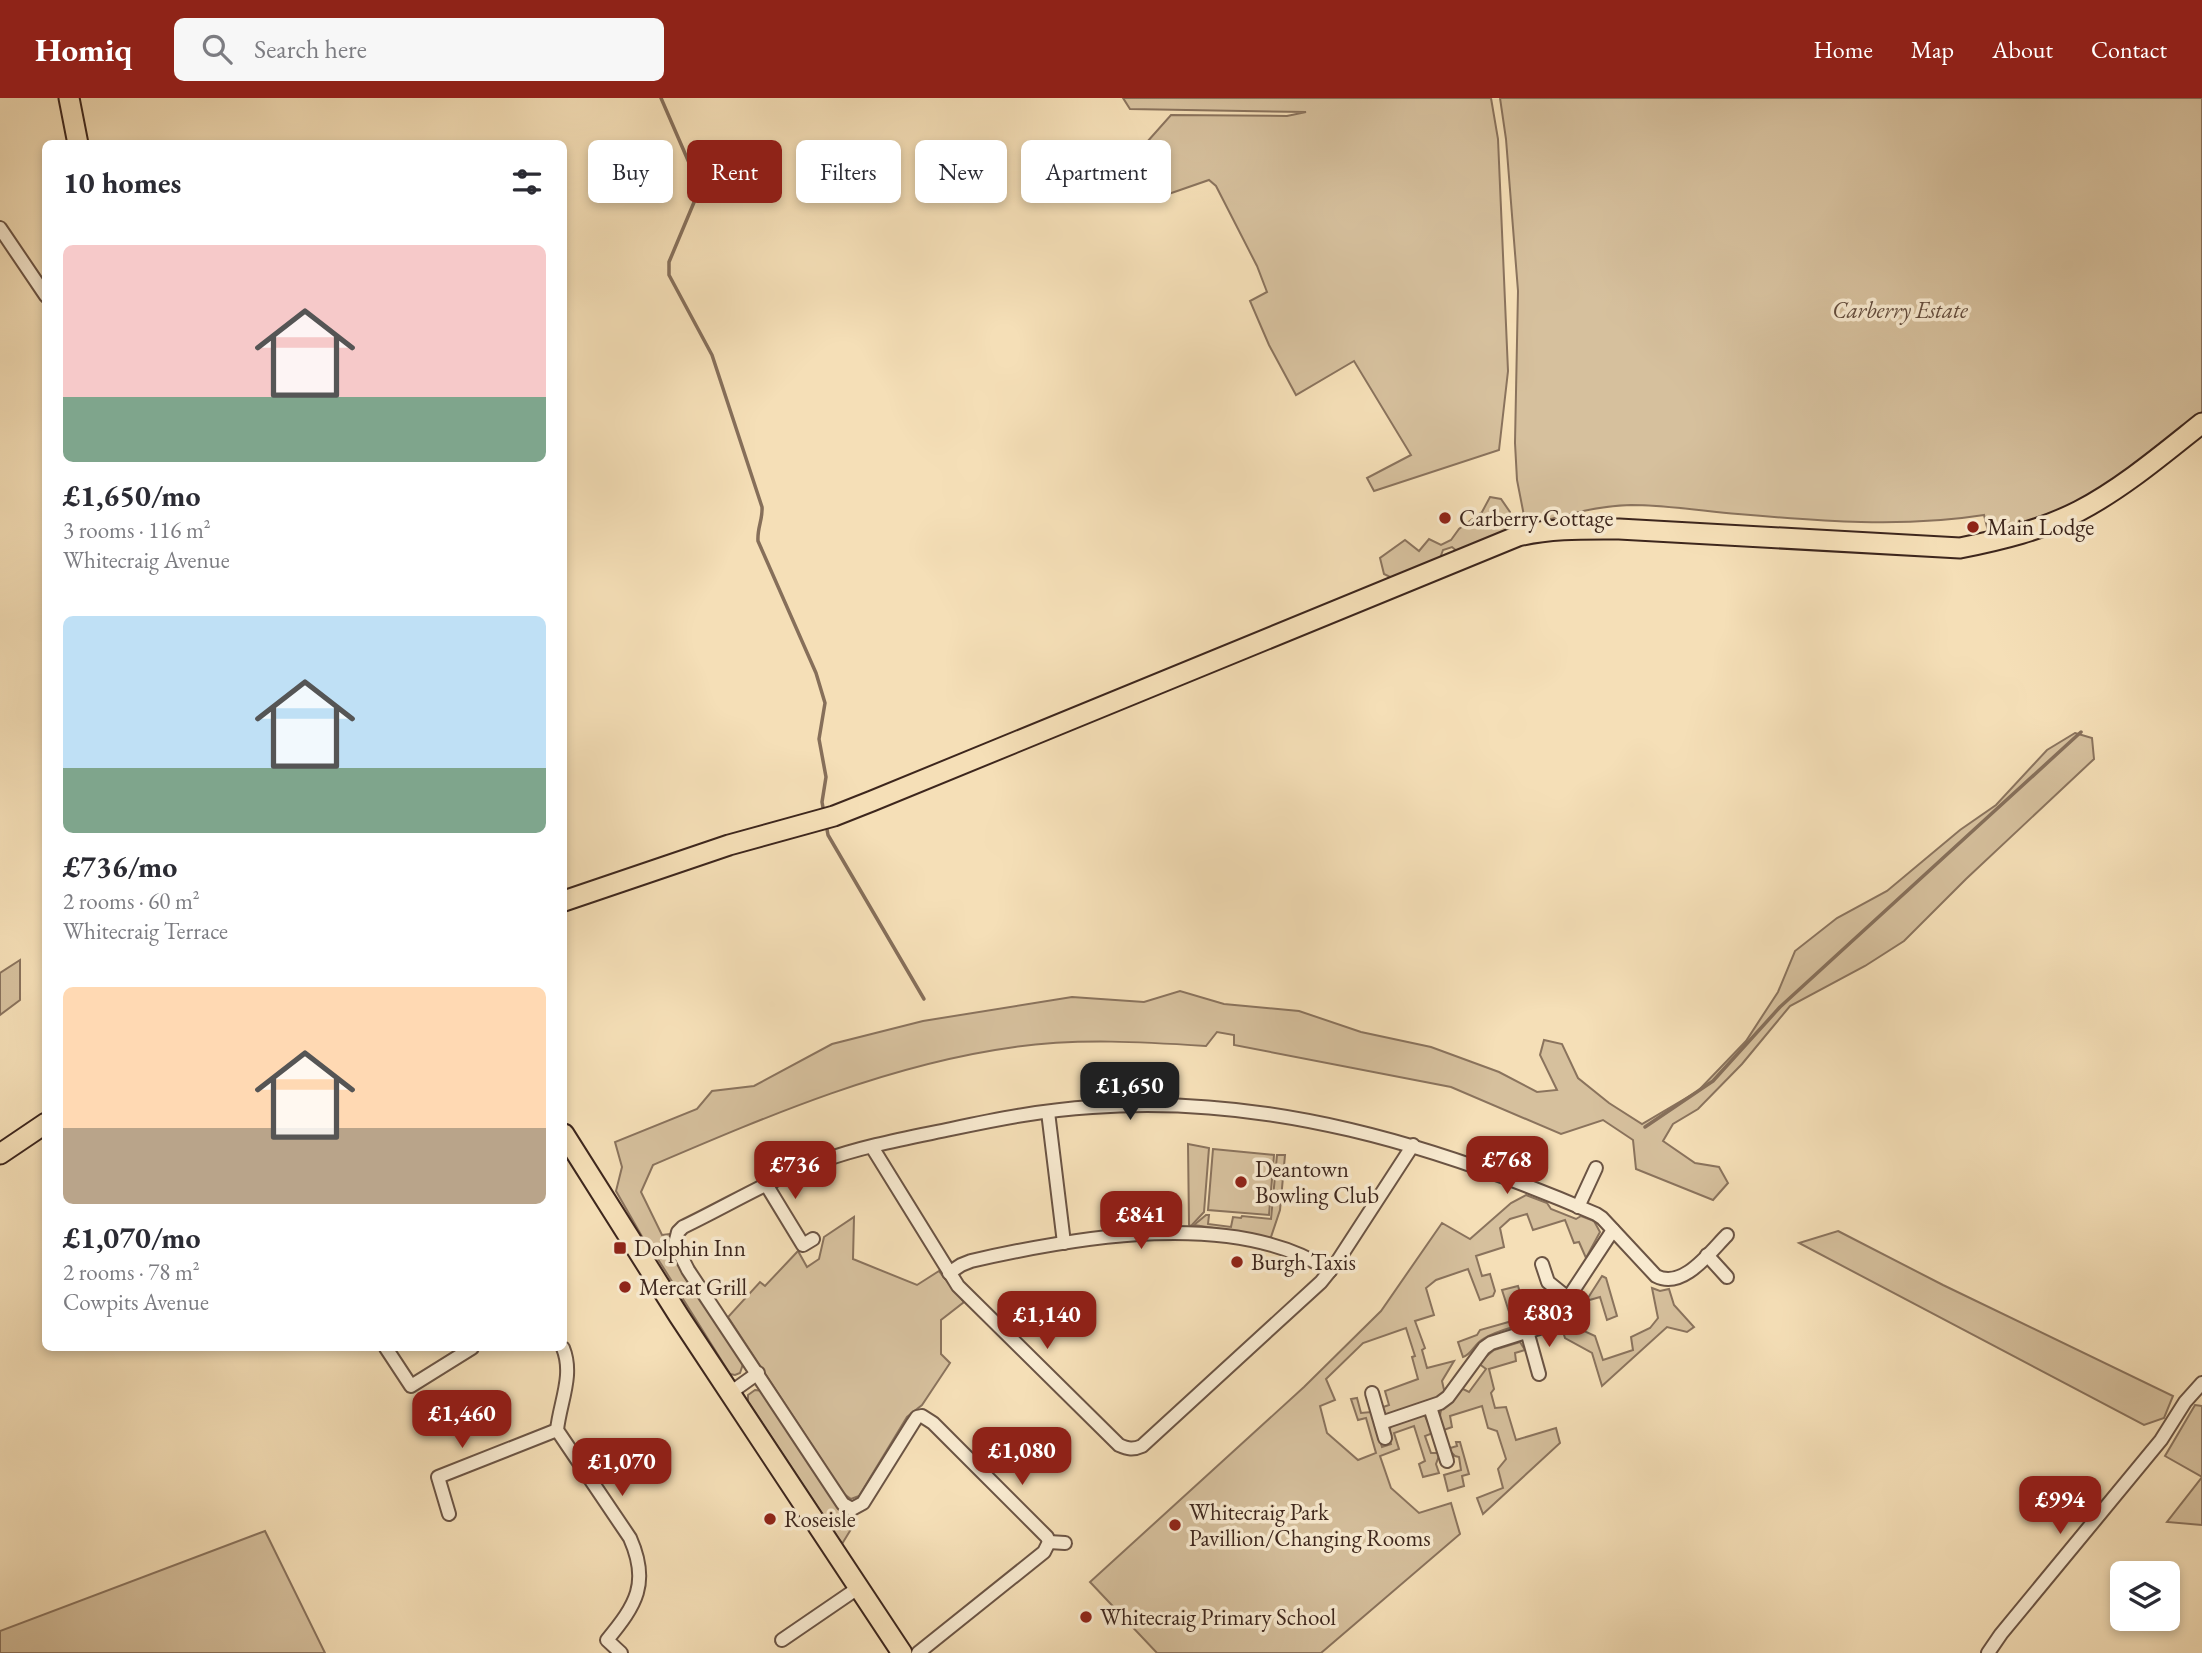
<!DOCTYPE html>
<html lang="en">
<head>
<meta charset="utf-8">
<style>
  :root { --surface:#fff; --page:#f7f7f7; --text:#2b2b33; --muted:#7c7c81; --accent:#8f2418 }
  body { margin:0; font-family:"EB Garamond",serif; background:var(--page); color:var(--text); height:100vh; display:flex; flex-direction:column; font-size:26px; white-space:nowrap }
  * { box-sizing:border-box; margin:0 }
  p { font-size:23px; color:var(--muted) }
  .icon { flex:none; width:38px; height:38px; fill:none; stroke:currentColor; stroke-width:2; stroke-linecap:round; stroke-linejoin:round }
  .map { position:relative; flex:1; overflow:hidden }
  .details { position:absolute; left:42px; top:42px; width:525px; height:1211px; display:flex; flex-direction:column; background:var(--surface); border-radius:10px; box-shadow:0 4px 10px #0003 }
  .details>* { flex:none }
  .guide { position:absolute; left:588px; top:42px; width:665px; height:63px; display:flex; gap:14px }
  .buttons { position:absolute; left:2110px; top:1463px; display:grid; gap:14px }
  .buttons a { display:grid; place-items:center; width:70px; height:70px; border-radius:10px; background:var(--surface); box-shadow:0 4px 10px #0003; font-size:35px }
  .price { position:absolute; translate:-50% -60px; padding:0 16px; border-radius:14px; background:var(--accent); color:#fff; font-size:23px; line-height:46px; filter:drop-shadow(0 2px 4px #0008) }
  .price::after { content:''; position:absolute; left:50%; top:42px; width:21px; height:16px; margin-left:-10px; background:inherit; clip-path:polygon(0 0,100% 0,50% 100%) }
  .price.on { background:#222; color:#fff }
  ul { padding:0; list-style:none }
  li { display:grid; align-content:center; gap:14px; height:371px; padding:0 21px }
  li span { display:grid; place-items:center; height:217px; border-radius:10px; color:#555 }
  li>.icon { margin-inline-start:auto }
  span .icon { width:126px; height:126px; fill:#fffc; stroke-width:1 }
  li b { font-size:30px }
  h2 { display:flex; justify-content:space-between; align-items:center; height:84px; padding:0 21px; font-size:30px }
  .tag { padding:0 24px; border-radius:10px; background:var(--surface); box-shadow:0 4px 10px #0003; font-size:24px; line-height:63px }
  .tag.on { background:var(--accent); color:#fff }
  header { display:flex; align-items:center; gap:42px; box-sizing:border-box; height:98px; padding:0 35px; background:var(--accent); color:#fff }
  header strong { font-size:33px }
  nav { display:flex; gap:38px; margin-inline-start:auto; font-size:24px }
  .search { width:490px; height:63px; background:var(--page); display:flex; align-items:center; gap:18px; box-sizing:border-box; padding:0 24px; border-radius:10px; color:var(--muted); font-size:26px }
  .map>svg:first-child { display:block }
  .green { fill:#d6c09d; stroke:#8a735d; stroke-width:2 }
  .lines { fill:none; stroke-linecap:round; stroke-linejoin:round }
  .stream { stroke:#866f5a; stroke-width:3.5 }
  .street-casing { stroke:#6b5444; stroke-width:16 }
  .primary-casing { stroke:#3d261d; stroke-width:23 }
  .street { stroke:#f8ead0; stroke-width:12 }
  .primary { stroke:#f5dfb7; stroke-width:19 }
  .poi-dot { fill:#8f2418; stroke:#f8ead0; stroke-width:2.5 }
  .labels { text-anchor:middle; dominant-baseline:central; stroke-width:7; stroke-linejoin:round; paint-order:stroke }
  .park-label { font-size:23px; font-style:italic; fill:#634c3d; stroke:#f8ead0 }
  .poi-label { font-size:23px; fill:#3d261d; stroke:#f8ead0; text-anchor:start }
</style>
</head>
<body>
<header>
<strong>Homiq</strong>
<div class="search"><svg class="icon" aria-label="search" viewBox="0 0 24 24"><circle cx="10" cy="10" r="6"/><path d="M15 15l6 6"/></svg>Search here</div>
<nav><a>Home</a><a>Map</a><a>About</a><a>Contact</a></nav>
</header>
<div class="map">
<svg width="2202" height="1555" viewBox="0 0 2202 1555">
  <rect width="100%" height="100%" fill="#f5dfb7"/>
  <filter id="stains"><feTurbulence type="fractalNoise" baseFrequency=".00286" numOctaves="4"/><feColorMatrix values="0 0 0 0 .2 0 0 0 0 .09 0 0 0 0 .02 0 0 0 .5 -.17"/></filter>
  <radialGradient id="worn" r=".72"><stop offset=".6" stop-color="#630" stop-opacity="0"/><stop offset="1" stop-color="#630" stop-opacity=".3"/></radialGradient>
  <g class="green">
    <path d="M 1123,0 L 1491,0 L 1498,41 L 1508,273 L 1499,352 L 1374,393 L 1367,380 L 1411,357 L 1354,263 L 1296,297 L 1269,247 L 1250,203 L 1267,194 L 1257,168 L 1216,88 L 1209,82 L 1160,99 L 1139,53 L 1171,17 L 1287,18 L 1306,14 L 1130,11 Z"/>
    <path d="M 1500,0 L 2202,0 L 2202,316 C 2167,343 2133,374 2094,396 C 2062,414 2024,425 1989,437 L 1984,417 C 1903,430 1819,423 1738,416 C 1703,413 1666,407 1631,407 C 1595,408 1560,418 1526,428 L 1517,382 L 1515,345 L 1518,193 L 1506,41 Z"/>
    <path d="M 1490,399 L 1501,401 L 1510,414 L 1505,436 L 1458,454 L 1452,449 L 1443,452 L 1439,463 L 1392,480 L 1384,476 L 1380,460 L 1405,442 L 1419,453 L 1429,441 L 1441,447 L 1451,442 L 1459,431 L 1482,414 Z"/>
    <path d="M 2075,635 L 2092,640 L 2094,661 L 1966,781 L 1904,843 L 1865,868 L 1790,908 L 1742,966 L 1698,1011 L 1673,1026 L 1663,1043 L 1695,1065 L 1719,1069 L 1728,1085 L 1713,1102 L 1636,1071 L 1633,1042 L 1603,1022 L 1561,1036 L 1451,989 L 1234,947 L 1234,937 L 1217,934 L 1206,948 C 1144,944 1078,940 1015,949 C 889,966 770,1017 653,1067 L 641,1094 L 662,1137 L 671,1136 L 670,1151 L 743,1266 L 740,1275 L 735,1277 L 730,1276 L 656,1158 L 648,1149 L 616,1093 L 622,1069 L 615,1044 L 697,1011 L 712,993 L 754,988 L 832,946 L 923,923 L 1072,899 L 1144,904 L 1180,893 L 1224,906 L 1299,913 L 1361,934 L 1431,949 L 1499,974 L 1537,994 L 1557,992 L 1540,957 L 1544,942 L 1562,946 L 1578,980 L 1609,1005 L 1642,1026 L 1698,993 L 1746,943 L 1778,894 L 1795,853 L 1837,820 L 1887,793 L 1960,732 L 1996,707 L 2047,652 Z"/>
    <path d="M 20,862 L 20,902 L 0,917 L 0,875 Z"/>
    <path d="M 1188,1046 L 1209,1050 L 1204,1114 L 1191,1128 L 1189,1127 Z"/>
    <path d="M 1213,1051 L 1274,1057 L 1269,1117 L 1208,1112 Z"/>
    <path d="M 1277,1057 L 1285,1057 L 1280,1112 L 1270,1142 L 1253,1136 L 1194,1127 L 1206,1117 L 1209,1117 L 1208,1126 L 1231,1129 L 1233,1119 L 1241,1120 L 1242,1118 L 1271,1121 Z"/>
    <path d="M 1526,1097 L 1547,1105 L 1551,1111 L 1576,1121 L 1581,1118 L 1594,1123 L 1600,1134 L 1586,1160 L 1579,1144 L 1574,1145 L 1565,1122 L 1533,1132 L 1527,1116 L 1510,1121 L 1500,1130 L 1504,1149 L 1476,1158 L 1482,1178 L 1490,1176 L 1495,1193 L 1493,1198 L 1480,1202 L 1468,1171 L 1436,1182 L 1426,1190 L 1434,1217 L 1415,1223 L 1425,1250 L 1422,1252 L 1427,1270 L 1454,1263 L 1442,1283 L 1445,1296 L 1437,1302 L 1386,1318 L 1383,1317 L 1380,1310 L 1389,1307 L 1385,1293 L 1418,1281 L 1412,1259 L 1415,1258 L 1406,1230 L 1363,1245 L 1326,1281 L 1335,1302 L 1320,1308 L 1327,1335 L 1358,1362 L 1376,1355 L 1366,1320 L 1358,1322 L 1351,1301 L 1357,1300 L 1361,1315 L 1371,1314 L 1382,1349 L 1391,1346 L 1388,1334 L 1392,1327 L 1421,1317 L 1425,1318 L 1433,1335 L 1425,1338 L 1431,1355 L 1440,1355 L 1436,1366 L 1439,1375 L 1423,1379 L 1419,1366 L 1425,1363 L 1414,1328 L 1394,1335 L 1399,1351 L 1380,1358 L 1391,1390 L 1419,1415 L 1451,1405 L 1460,1436 L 1321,1555 L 1157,1555 L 1090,1484 L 1304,1289 L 1381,1213 L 1442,1125 L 1470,1141 L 1511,1105 Z"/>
    <path d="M 854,1119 L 853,1161 L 917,1187 L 939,1173 L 964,1204 L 941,1222 L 941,1256 L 950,1265 L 922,1307 L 907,1319 L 859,1398 L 851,1401 L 844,1396 L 728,1219 L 760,1184 L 765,1188 L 798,1153 L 807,1169 L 819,1161 L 824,1139 Z"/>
    <path d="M 1838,1133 L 1943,1187 L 2173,1298 L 2164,1320 L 2144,1327 L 1799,1145 Z"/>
    <path d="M 1602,1178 L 1606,1180 L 1617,1218 L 1607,1222 L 1600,1199 L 1586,1203 Z"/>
    <path d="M 1518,1188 L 1527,1217 L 1544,1211 L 1546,1216 C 1527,1228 1502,1229 1483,1241 C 1474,1246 1472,1256 1463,1259 L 1458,1244 L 1477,1237 L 1480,1232 L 1512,1223 L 1502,1192 Z"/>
    <path d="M 1652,1190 L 1660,1193 L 1669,1191 L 1674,1207 L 1694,1229 L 1687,1234 L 1667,1229 L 1602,1288 L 1592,1255 L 1565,1240 L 1560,1224 L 1570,1212 L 1576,1233 L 1582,1232 L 1595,1238 L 1603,1262 L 1633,1252 L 1631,1239 L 1650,1230 L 1658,1220 Z"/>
    <path d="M 1520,1244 L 1525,1252 L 1515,1255 L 1516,1263 L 1489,1271 L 1494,1291 L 1491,1295 L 1495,1310 L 1506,1309 L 1516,1342 L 1556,1330 L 1560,1345 L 1483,1416 L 1477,1400 L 1503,1390 L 1498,1371 L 1506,1361 L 1497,1333 L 1488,1330 L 1482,1308 L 1450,1318 L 1452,1329 L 1444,1332 L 1442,1331 C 1435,1308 1447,1305 1461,1290 L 1469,1294 L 1486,1271 L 1478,1265 L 1494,1252 Z"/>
    <path d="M 755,1292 L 763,1293 L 840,1413 L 846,1418 L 856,1420 L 856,1423 L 842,1446 L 748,1304 L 748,1297 Z"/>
    <path d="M 2195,1307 L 2202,1308 L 2202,1427 L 2167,1424 L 2202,1379 L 2165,1358 Z"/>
    <path d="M 1456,1344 L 1460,1344 L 1469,1376 L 1462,1378 L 1464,1388 L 1448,1393 L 1444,1377 L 1461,1372 L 1459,1359 L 1455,1358 L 1449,1352 L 1450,1350 L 1457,1348 Z"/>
    <path d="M 265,1433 L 325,1555 L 0,1555 L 0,1533 Z"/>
  </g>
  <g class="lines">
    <g class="stream">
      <path d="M 661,0 L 700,90 L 669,164 L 669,177 L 712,257 L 762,409 C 763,421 757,430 758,443 L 816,575 L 825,605 L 819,641 L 826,679 L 822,704 L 824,715"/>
      <path d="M 826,726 L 828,737 L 924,901"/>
      <path d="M 1645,1029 L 1713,983 L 1780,909 L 2081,634"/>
    </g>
    <g class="street-casing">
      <g id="street">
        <path d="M 0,130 L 46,198"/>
        <path d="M 1048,1014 L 1064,1145"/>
        <path d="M 872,1049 L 958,1188 L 1119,1347 C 1128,1351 1133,1352 1142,1348 L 1321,1184 L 1337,1164 L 1413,1047"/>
        <path d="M 767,1088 L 803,1147 L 813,1141"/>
        <path d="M 1578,1109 L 1596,1070"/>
        <path d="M 1707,1157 L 1727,1179"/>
        <path d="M 1542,1166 L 1548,1184 L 1569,1201"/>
        <path d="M 949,1175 L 961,1167 L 971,1163 C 1076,1139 1235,1110 1330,1173"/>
        <path d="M 1527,1233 L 1539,1276"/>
        <path d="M 386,1250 L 411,1288 L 472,1250"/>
        <path d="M 563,1250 C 574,1277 560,1304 557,1332 L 630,1440 C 650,1485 636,1507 607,1542 L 621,1555"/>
        <path d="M 730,1295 L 758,1275"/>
        <path d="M 1372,1295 L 1385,1340"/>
        <path d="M 1430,1309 L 1447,1363"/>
        <path d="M 1381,1325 L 1440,1305 L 1448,1299 L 1484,1250 L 1491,1245 L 1539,1230 L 1555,1220 L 1613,1132"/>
        <path d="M 449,1416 L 438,1379 L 557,1332"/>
        <path d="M 1049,1444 L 1065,1445"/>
        <path d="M 782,1542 L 858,1490"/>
        <path d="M 918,1555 L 1044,1454 L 1049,1444 L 1047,1439 L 933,1325 L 922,1318 L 917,1319 L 913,1325 L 863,1405 L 852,1411 L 843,1406 L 688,1172 L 675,1146 L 678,1134 L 683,1129 C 727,1108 776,1078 822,1063 C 863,1048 908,1040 951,1031 C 998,1021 1044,1012 1092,1009 C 1268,996 1436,1047 1596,1116 L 1602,1120 L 1656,1178 C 1683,1192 1710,1154 1727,1137"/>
        <path d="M 1988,1555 L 2001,1536 L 2161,1342 L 2185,1304 L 2202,1285"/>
      </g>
    </g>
    <g class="primary-casing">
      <g id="primary">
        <path d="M 69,0 L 78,46"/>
        <path d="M 564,803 L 729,747 L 834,718 L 872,703 L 1518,438 C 1552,430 1585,431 1619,431 L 1960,450 C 2000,442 2042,432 2079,413 C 2123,390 2163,356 2202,325"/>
        <path d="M 564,1036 L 679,1218 L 902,1555"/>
        <path d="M 0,1056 L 46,1025"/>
      </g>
    </g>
    <use href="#street" class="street"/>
    <use href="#primary" class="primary"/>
  </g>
  <g class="poi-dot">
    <circle cx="1445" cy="420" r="7"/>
    <circle cx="1973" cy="429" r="7"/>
    <circle cx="1241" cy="1084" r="7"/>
    <rect x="613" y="1143" width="14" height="14" rx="3.5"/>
    <circle cx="1237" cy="1164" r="7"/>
    <circle cx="625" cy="1189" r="7"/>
    <circle cx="770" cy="1421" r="7"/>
    <circle cx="1175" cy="1427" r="7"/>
    <circle cx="1086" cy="1519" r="7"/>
  </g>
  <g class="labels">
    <g class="park-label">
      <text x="1900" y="212">Carberry Estate</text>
    </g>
    <g class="poi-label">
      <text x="1459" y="420">Carberry Cottage</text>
      <text x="1987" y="429">Main Lodge</text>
      <text x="1255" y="1071">Deantown<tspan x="1255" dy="26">Bowling Club</tspan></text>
      <text x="634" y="1150">Dolphin Inn</text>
      <text x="1251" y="1164">Burgh Taxis</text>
      <text x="639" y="1189">Mercat Grill</text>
      <text x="1189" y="1414">Whitecraig Park<tspan x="1189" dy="26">Pavillion/Changing Rooms</tspan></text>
      <text x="784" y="1421">Roseisle</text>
      <text x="1100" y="1519">Whitecraig Primary School</text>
    </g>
  </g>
  <rect width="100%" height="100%" filter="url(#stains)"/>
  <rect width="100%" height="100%" fill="url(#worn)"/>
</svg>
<div class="buttons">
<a><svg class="icon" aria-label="layers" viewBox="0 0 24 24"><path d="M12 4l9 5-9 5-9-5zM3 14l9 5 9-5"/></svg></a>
</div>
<b class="price on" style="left:1130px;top:1024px">£1,650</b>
<b class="price" style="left:1507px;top:1098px">£768</b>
<b class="price" style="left:795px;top:1103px">£736</b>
<b class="price" style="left:1141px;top:1153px">£841</b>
<b class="price" style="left:1549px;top:1251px">£803</b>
<b class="price" style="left:1047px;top:1253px">£1,140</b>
<b class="price" style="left:462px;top:1352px">£1,460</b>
<b class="price" style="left:1022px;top:1389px">£1,080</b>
<b class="price" style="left:622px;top:1400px">£1,070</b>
<b class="price" style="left:2060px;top:1438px">£994</b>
<div class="guide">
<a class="tag">Buy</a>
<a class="tag on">Rent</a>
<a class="tag">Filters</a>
<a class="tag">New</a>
<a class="tag">Apartment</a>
</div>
<section class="details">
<h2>10 homes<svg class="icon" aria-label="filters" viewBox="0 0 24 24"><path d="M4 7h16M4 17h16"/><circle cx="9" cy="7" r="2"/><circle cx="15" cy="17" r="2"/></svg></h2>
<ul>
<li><span style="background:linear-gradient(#f6c9c9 70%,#7fa58c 0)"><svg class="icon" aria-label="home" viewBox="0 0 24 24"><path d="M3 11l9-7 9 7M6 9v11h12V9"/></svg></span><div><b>£1,650/mo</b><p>3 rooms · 116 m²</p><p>Whitecraig Avenue</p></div></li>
<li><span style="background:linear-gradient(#bfe0f5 70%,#7fa58c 0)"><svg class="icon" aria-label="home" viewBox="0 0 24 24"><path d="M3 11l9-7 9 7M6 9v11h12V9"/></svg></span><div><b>£736/mo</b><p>2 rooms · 60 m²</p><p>Whitecraig Terrace</p></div></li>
<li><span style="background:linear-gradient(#ffd9b3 65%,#b9a48a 0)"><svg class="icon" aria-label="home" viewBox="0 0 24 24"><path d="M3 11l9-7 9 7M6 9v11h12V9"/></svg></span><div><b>£1,070/mo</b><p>2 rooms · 78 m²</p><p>Cowpits Avenue</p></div></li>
</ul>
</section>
</div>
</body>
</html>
